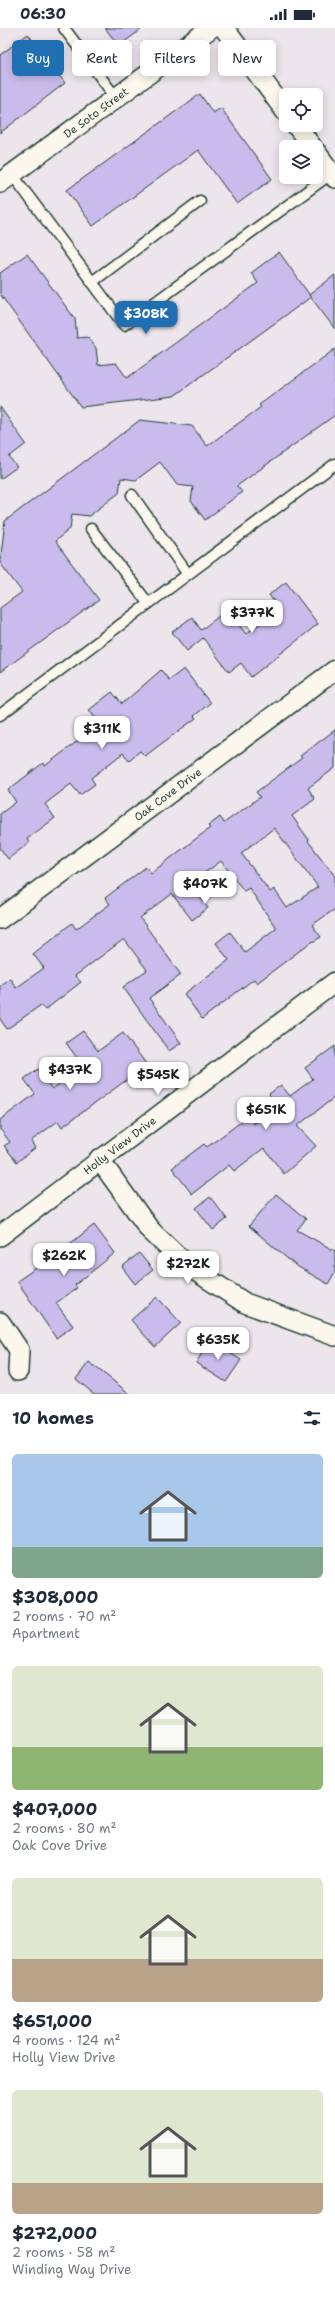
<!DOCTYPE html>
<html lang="en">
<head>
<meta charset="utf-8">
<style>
  :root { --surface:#fff; --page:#f6f6f7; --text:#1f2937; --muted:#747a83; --accent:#1f6fb2 }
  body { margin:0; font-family:"Shantell Sans",sans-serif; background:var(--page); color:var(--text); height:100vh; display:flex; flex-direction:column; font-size:15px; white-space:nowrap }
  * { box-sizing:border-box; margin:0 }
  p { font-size:13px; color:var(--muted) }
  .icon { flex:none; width:22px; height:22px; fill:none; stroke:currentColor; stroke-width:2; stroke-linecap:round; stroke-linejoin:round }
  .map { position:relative; height:1366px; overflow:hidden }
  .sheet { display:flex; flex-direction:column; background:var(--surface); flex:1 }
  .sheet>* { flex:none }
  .guide { position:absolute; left:12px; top:12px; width:311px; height:36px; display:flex; gap:8px }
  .buttons { position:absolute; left:279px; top:60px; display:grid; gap:8px }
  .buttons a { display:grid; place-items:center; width:44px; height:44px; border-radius:6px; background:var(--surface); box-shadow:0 2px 10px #0003; font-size:20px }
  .price { position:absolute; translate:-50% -34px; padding:0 9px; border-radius:8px; background:#fff; color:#222; font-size:13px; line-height:26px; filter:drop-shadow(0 1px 2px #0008) }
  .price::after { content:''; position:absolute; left:50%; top:24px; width:12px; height:9px; margin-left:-6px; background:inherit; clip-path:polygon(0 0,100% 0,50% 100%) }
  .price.on { background:var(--accent); color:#fff }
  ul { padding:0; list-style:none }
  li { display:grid; align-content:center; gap:8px; height:212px; padding:0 12px }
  li span { display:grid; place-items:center; height:124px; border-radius:6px; color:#555 }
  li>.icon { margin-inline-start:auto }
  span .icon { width:72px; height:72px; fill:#fffc; stroke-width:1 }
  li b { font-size:17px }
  h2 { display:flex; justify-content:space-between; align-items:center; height:48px; padding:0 12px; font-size:17px }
  .tag { padding:0 14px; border-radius:6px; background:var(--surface); box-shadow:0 2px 10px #0003; font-size:14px; line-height:36px }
  .tag.on { background:var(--accent); color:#fff }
  .status { display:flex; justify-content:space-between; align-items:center; height:28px; padding:0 20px; background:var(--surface); direction:ltr }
  .status svg { height:11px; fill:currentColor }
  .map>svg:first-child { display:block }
  .building { fill:#c9bced; stroke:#1f3d34; fill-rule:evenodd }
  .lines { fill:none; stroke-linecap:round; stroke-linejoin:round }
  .lane-casing { stroke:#1f3d34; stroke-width:13 }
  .street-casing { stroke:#1f3d34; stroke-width:22 }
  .lane { stroke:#fbf7ec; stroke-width:10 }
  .street { stroke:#fbf7ec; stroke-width:19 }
  .labels { text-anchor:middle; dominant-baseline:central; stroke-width:4; stroke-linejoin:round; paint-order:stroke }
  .street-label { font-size:11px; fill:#1f3d34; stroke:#fbf7ec }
</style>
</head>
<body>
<div class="status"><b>06:30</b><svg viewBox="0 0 49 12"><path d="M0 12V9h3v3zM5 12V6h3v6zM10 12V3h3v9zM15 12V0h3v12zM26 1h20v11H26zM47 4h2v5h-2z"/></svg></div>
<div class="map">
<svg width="335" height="1366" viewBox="0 0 335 1366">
  <rect width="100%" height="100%" fill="#ece5ec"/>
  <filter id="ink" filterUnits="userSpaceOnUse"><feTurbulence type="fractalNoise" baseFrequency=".025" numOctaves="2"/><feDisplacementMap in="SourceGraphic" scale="8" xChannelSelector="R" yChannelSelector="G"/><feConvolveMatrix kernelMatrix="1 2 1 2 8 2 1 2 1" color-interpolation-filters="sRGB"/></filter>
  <g filter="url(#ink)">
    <g class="building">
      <path d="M 105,0 L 143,0 L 119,18 Z"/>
      <path d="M 28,6 L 65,55 L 0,105 L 0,27 Z"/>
      <path d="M 200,66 L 213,85 L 221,80 L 272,151 L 237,176 L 198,122 L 93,198 L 67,162 Z"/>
      <path d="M 279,224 L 311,269 L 174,368 L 81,379 L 0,266 L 0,245 L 27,226 L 75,291 L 77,310 L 88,309 L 96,320 L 98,337 L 116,335 L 127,350 L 258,255 L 251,245 Z"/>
      <path d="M 335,247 L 335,301 L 309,267 Z"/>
      <path d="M 335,321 L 335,387 L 237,458 L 242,464 L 205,492 L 191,473 L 193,459 L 177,457 L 160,434 L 136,452 L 121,450 L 119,465 L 89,488 L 72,486 L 70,501 L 55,513 L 99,572 L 0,644 L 0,580 L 22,564 L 0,535 L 5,493 L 140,392 L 192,398 L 207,418 L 261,379 L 259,377 Z"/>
      <path d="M 0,379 L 26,416 L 9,429 L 17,439 L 0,451 Z"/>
      <path d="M 286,554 L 318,596 L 251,649 L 241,635 L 229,644 L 203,610 L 187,623 L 172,604 L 192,589 L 201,602 L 227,582 L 246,606 L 279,580 L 269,567 Z"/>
      <path d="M 184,641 L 210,675 L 194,688 L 196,690 L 145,728 L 140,723 L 129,732 L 123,725 L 91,750 L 95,756 L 80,767 L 71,756 L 45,776 L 55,790 L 27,811 L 29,815 L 8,831 L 0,820 L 0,786 L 16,774 L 8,762 L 43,735 L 45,738 L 100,696 L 89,682 L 112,664 L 122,676 L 161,642 L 169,652 Z"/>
      <path d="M 335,702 L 335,740 L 308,760 L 315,771 L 292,788 L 309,812 L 308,813 L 335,848 L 335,881 L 312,897 L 321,909 L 307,917 L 257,955 L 254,951 L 202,991 L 184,966 L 229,932 L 216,915 L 230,904 L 245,924 L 276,900 L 249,860 L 244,863 L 221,833 L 195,852 L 205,865 L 200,869 L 208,880 L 192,892 L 172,866 L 140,890 L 181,947 L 149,970 L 181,1015 L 169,1023 L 123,959 L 147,942 L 124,911 L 75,948 L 81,954 L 45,982 L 41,977 L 7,1001 L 0,991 L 0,957 L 10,950 L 16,960 L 44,940 L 33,926 L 72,895 L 76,901 L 110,876 L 105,870 L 146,839 L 151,845 L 210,800 L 208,798 L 220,789 L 224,795 L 260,769 L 256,764 L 302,730 L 300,728 ZM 274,800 L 318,859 L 287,880 L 274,861 L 270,864 L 241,825 Z"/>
      <path d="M 83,1003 L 98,1023 L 123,1005 L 147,1037 L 62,1099 L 58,1093 L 31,1113 L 35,1120 L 17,1134 L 4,1118 L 10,1114 L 0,1101 L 0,1092 L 35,1066 L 24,1051 L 38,1041 L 52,1061 L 84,1039 L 66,1015 Z"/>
      <path d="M 335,1018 L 335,1069 L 297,1098 L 316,1118 L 284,1146 L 264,1120 L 234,1143 L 229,1137 L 192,1166 L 172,1140 L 204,1116 L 207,1119 L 249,1088 L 254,1096 L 278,1079 L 269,1066 L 281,1057 L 290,1068 L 313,1051 L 305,1040 Z"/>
      <path d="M 276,1166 L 306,1191 L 297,1202 L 335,1223 L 335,1244 L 328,1256 L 295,1237 L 249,1198 Z"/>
      <path d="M 210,1169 L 227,1191 L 213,1202 L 196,1180 Z"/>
      <path d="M 94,1197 L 115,1225 L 75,1257 L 77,1260 L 56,1275 L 73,1298 L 56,1310 L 17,1253 L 54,1228 Z"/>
      <path d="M 139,1225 L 153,1242 L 135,1256 L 122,1239 Z"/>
      <path d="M 157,1269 L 181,1295 L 155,1319 L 131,1292 Z"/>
      <path d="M 210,1312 L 241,1332 L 226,1354 L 196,1335 Z"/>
      <path d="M 89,1334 L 130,1366 L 94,1366 L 76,1351 Z"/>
    </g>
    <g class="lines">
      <g class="lane-casing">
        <g id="lane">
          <path d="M 64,0 L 116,70"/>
          <path d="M 12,146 L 124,297 L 332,145"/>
          <path d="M 92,254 L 200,173"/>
          <path d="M 132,467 L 187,545"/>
          <path d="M 91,501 L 148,575"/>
          <path d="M 0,687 L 335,436"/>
        </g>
      </g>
      <g class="street-casing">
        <g id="street">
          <path d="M 224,0 L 286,84"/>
          <path d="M 296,97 L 312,119"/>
          <path d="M 316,124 L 335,150"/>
          <path id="s1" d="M 0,155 L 211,0"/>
          <path id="s2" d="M 0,891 L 335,642"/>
          <path d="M 99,1131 L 150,1202 L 188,1238 L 245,1275 L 335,1308"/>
          <path id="s3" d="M 0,1208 L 335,954"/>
          <path d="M 0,1294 L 19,1322 L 18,1343"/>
        </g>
      </g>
      <use href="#lane" class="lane"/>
      <use href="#street" class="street"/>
    </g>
  </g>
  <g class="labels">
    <g class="street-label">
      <text stroke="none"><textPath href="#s1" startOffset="119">De Soto Street</textPath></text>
      <text stroke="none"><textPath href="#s2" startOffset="209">Oak Cove Drive</textPath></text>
      <text stroke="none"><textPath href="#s3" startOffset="150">Holly View Drive</textPath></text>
    </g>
  </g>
</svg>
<div class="buttons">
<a><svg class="icon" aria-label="locate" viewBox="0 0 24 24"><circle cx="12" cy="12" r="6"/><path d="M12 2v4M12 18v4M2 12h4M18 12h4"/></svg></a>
<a><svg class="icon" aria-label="layers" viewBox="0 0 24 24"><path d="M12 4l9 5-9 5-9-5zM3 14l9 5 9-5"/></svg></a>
</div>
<b class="price on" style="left:146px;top:307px">$308K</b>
<b class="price" style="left:252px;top:606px">$377K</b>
<b class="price" style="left:102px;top:722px">$311K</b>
<b class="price" style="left:205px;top:877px">$407K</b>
<b class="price" style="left:70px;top:1063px">$437K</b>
<b class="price" style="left:158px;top:1068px">$545K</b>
<b class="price" style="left:266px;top:1103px">$651K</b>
<b class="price" style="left:64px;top:1249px">$262K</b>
<b class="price" style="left:188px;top:1257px">$272K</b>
<b class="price" style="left:218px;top:1333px">$635K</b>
<div class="guide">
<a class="tag on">Buy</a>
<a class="tag">Rent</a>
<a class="tag">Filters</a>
<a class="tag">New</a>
</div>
</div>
<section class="sheet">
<h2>10 homes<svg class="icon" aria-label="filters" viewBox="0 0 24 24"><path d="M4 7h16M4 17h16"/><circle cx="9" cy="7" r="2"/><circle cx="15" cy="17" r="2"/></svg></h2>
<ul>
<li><span style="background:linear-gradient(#a9c7e8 75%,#7fa58c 0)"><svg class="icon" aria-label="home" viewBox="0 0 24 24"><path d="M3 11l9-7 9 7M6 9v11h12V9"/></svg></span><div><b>$308,000</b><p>2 rooms · 70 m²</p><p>Apartment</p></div></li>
<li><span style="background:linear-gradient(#dfe7d0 65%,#8fb573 0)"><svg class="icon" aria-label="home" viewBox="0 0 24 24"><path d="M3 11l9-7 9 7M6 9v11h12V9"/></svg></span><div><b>$407,000</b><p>2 rooms · 80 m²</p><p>Oak Cove Drive</p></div></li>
<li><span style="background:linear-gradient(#dfe7d0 65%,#b9a48a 0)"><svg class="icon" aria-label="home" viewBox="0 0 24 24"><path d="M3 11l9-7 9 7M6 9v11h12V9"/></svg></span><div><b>$651,000</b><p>4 rooms · 124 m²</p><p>Holly View Drive</p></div></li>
<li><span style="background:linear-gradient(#dfe7d0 75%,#b9a48a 0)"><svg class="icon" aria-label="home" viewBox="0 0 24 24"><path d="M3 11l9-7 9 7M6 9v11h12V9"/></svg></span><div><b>$272,000</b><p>2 rooms · 58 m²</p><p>Winding Way Drive</p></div></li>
</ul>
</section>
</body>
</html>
